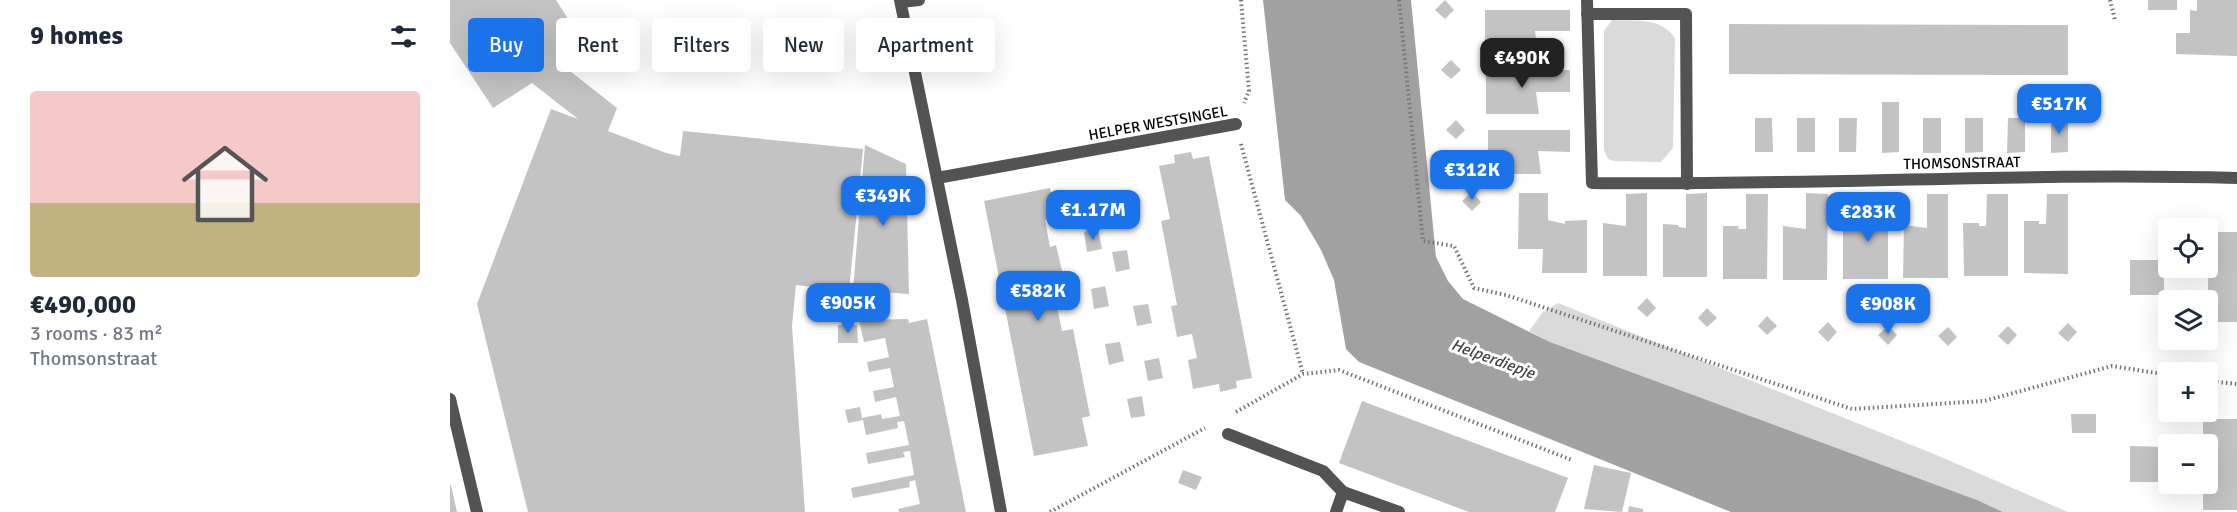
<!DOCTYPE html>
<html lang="en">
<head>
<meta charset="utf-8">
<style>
  :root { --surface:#fff; --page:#f6f6f7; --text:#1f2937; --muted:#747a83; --accent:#1a73e8 }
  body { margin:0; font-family:Signika,sans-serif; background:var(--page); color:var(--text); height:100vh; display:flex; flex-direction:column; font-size:22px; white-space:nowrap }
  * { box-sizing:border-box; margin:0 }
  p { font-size:20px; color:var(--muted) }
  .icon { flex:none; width:33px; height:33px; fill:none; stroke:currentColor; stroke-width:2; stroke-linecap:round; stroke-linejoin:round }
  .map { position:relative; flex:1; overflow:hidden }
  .panel { display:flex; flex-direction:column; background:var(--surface); width:450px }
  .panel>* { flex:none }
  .banner { position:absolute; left:18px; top:18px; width:570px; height:54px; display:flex; gap:12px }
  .controls { position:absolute; left:1708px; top:218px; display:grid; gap:12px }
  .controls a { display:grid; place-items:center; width:60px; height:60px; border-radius:6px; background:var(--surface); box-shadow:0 6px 24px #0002; font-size:30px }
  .price { position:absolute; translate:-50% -51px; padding:0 14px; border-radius:12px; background:var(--accent); color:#fff; font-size:20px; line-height:39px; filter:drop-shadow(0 2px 3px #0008) }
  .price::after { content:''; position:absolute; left:50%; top:36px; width:18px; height:14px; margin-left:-9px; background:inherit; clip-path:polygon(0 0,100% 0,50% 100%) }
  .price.current { background:#222; color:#fff }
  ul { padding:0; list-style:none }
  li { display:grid; align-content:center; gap:12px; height:318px; padding:0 30px }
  li span { display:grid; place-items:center; height:186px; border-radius:6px; color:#555 }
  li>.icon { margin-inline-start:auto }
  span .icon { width:108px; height:108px; fill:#fffc; stroke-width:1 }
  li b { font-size:26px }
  h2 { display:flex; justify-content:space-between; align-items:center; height:72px; padding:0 30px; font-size:26px }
  .tag { padding:0 21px; border-radius:6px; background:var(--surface); box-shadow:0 6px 24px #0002; font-size:21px; line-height:54px }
  .tag.current { background:var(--accent); color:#fff }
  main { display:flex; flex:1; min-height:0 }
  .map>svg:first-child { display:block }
  .green { fill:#dadada }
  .water { fill:#a1a1a1 }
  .building { fill:#c3c3c3 }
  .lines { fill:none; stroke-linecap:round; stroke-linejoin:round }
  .path { stroke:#757575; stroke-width:4; stroke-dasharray:1.5 3; stroke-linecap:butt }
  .lane { stroke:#535353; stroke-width:12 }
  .street { stroke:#535353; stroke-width:12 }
  .labels { text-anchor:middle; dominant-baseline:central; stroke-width:6; stroke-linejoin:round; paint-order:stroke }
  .street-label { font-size:15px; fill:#000; stroke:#fff }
  .water-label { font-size:16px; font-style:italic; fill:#424242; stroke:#fff }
</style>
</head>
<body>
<main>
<section class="panel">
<h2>9 homes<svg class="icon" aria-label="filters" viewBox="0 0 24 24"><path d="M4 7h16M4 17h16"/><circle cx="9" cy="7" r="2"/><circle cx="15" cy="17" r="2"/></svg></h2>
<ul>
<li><span style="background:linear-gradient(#f6c9c9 60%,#c2b280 0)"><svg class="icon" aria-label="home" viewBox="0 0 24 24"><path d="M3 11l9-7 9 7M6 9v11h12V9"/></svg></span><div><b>€490,000</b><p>3 rooms · 83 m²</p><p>Thomsonstraat</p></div></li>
</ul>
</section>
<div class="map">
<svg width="1787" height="512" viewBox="0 0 1787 512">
  <rect width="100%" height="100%" fill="#fff"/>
  <g class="green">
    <path d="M 1162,20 C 1185,21 1211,17 1225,38 L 1223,148 L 1211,162 L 1164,161 L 1158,159 L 1154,150 L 1154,31 Z"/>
    <path d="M 1108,303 L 1484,454 L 1618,512 L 1553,512 L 1527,500 L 1100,342 L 1079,331 L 1093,312 Z"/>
  </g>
  <path class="water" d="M 813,0 L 961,0 L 986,257 L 998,281 L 1013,299 L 1100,342 L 1527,500 L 1553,512 L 1281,512 L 909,362 L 896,349 L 884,280 L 871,250 L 851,216 L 835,200 Z"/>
  <g class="building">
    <path d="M 0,0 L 106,0 L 136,47 L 111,64 L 167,108 L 158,131 L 216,153 L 230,156 L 233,131 L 413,149 L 399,291 L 346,285 L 342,326 L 355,512 L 78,512 L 27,304 L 101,109 L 128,119 L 82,83 L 43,108 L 0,43 Z"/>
    <path d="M 995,0 L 1004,10 L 995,19 L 985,10 Z"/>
    <rect x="1698" y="0" width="29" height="10"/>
    <path d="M 1747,0 L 1787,0 L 1787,56 L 1726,54 L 1726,33 L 1740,33 L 1740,10 L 1747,11 Z"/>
    <path d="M 1035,10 L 1120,10 L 1120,31 L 1085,31 L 1088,54 L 1035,54 Z"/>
    <path d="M 1279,24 L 1618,25 L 1618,75 L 1279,74 Z"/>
    <path d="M 1001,60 L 1011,70 L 1001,79 L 991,70 Z"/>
    <path d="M 1036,70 L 1120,70 L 1120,92 L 1086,92 L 1089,114 L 1036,114 Z"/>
    <path d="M 1432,102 L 1449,102 L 1449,152 L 1432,153 Z"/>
    <path d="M 1305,118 L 1322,118 L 1323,152 L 1305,152 Z"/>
    <rect x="1347" y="118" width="18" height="34"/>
    <path d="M 1389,118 L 1407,118 L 1406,152 L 1389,152 Z"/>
    <rect x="1473" y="118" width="18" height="35"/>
    <path d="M 1515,118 L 1533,118 L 1533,152 L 1515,153 Z"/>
    <path d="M 1558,118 L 1575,118 L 1575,152 L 1557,153 Z"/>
    <path d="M 1601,118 L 1618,118 L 1618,152 L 1601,153 Z"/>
    <path d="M 1006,120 L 1015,130 L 1006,139 L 996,130 Z"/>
    <path d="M 1038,130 L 1120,130 L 1120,152 L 1088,151 L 1091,174 L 1038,174 Z"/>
    <path d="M 415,145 L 456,164 L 459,294 L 403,290 Z"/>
    <path d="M 741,152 L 743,159 L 759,156 L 802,378 L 786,381 L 787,388 L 770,392 L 769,384 L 743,389 L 738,360 L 747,358 L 742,334 L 727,337 L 721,306 L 727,305 L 711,221 L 720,219 L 709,166 L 725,163 L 724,155 Z"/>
    <path d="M 600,188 L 606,218 L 595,220 L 600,247 L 606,245 L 613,275 L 601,277 L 612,331 L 623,329 L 640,416 L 632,418 L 638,446 L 584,456 L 534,201 Z"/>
    <path d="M 1022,192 L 1031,202 L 1022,211 L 1012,201 Z"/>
    <path d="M 1069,193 L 1098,193 L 1098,220 L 1115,224 L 1115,221 L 1137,220 L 1137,273 L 1092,273 L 1093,249 L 1068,249 Z"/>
    <path d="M 1197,193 L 1197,276 L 1153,276 L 1153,223 L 1176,226 L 1176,194 Z"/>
    <path d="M 1257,193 L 1257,277 L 1213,277 L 1213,224 L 1228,225 L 1229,227 L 1236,228 L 1236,194 Z"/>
    <path d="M 1356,193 L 1378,194 L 1377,280 L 1333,280 L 1333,226 L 1356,229 Z"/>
    <path d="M 1416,193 L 1438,194 L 1438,279 L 1393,279 L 1393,226 L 1416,229 Z"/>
    <path d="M 667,194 L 670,214 L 655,217 L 652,198 Z"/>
    <path d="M 1296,194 L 1318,194 L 1317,279 L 1273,279 L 1273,226 L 1289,226 L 1288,229 L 1296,229 Z"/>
    <path d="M 1477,194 L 1498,194 L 1498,278 L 1453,278 L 1454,225 L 1477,228 Z"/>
    <path d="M 1537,194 L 1558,194 L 1558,276 L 1514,276 L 1513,223 L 1529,223 L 1529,226 L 1536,226 Z"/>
    <path d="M 1597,194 L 1618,194 L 1618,274 L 1574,273 L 1574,221 L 1589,221 L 1589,224 L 1596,224 Z"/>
    <path d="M 643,201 L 645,211 L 630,214 L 628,204 Z"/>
    <path d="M 648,229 L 652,249 L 637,252 L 634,232 Z"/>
    <rect x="1758" y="232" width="29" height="90"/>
    <path d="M 677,250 L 680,269 L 666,272 L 662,252 Z"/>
    <rect x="1680" y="260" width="34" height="35"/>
    <path d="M 655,286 L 659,306 L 644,309 L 641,289 Z"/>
    <path d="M 1197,298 L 1206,308 L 1197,317 L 1187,308 Z"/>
    <path d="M 698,304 L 702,323 L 687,326 L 683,306 Z"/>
    <path d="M 1257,308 L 1267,318 L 1257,327 L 1248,318 Z"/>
    <path d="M 1317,316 L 1327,326 L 1317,335 L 1308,326 Z"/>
    <path d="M 458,319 L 459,323 L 477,319 L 516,512 L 449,512 L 448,509 L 470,504 L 465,480 L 459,482 L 460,487 L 403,498 L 401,488 L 464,475 L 460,451 L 453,452 L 455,457 L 418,464 L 416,453 L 459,445 L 454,421 L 447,422 L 448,428 L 416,435 L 413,420 L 398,423 L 395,410 L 410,407 L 412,418 L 431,414 L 432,419 L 450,416 L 446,397 L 425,402 L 423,391 L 444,387 L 440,368 L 419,372 L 417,362 L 439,357 L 435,338 L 414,342 L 409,320 Z"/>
    <path d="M 1378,322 L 1387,332 L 1378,342 L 1368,332 Z"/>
    <path d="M 1618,323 L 1627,332 L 1618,342 L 1608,333 Z"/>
    <path d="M 388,325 L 407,325 L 408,343 L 388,343 Z"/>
    <path d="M 1438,326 L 1447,335 L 1438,345 L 1428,335 Z"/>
    <path d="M 1558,326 L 1567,335 L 1558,345 L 1548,336 Z"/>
    <path d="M 1498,327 L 1507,337 L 1498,346 L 1488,336 Z"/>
    <path d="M 670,342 L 674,361 L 659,365 L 655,344 Z"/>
    <path d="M 709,358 L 713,378 L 698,381 L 694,361 Z"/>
    <path d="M 692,396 L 695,416 L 681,418 L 677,399 Z"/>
    <path d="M 912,401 L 1118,478 L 1105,512 L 1019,512 L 889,463 Z"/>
    <path d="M 1621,414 L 1646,414 L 1646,433 L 1622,433 Z"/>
    <path d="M 1748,419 L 1787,419 L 1787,510 L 1753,510 L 1753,488 L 1758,483 L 1758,444 L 1753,442 L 1753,421 Z"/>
    <path d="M 1680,446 L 1714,447 L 1714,482 L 1680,482 Z"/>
    <path d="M 1144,465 L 1181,473 L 1172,512 L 1134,509 Z"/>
    <path d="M 733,470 L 752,477 L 746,490 L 728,483 Z"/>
    <path d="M 0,485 L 1,485 L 7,512 L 0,512 Z"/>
    <path d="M 1179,506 L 1193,509 L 1193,512 L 1178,512 Z"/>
  </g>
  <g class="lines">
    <g class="path">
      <path d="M 791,0 L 799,91 L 794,103"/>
      <path d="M 949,0 L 973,241 L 1004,246 L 1024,288 L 1056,295 L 1402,409 L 1534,401 L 1662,366 L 1719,375"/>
      <path d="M 1660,0 L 1665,20"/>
      <path d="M 791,144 L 853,374"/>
      <path d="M 1758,381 L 1787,384"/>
      <path d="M 786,412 L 853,374 L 889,370 L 1122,460"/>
      <path d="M 600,512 L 755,428"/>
    </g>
    <g class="lane">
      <path d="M 487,178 L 786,124"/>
      <path d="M 0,399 L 27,512"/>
      <path d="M 778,434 L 873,471 L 893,492 L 949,512"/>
      <path d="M 886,512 L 893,492"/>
    </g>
    <g class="street">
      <path d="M 450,0 L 512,300 L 551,512"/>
      <path d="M 1137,0 L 1142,183 C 1357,186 1572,172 1787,178"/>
      <path d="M 451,2 L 469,0"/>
      <path d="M 1137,14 L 1236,14 L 1237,184"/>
    </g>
  </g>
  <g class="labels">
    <g class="street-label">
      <text transform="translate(708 123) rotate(-10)">HELPER WESTSINGEL</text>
      <text transform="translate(1512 163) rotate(-1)">THOMSONSTRAAT</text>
    </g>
    <g class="water-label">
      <text transform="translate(1043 359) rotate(20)">Helperdiepje</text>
    </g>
  </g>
</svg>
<div class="controls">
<a><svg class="icon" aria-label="locate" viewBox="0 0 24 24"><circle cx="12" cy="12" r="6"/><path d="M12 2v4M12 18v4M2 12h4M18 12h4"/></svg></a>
<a><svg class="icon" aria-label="layers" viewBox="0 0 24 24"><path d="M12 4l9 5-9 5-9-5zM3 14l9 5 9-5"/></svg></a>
<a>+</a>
<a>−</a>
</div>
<b class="price current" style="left:1072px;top:89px">€490K</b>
<b class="price" style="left:1609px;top:135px">€517K</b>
<b class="price" style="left:1022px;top:201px">€312K</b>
<b class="price" style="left:433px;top:227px">€349K</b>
<b class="price" style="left:643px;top:241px">€1.17M</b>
<b class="price" style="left:1418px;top:243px">€283K</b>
<b class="price" style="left:588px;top:322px">€582K</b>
<b class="price" style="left:398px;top:334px">€905K</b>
<b class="price" style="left:1438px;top:335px">€908K</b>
<div class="banner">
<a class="tag current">Buy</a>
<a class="tag">Rent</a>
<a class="tag">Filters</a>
<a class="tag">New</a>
<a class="tag">Apartment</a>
</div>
</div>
</main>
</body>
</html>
